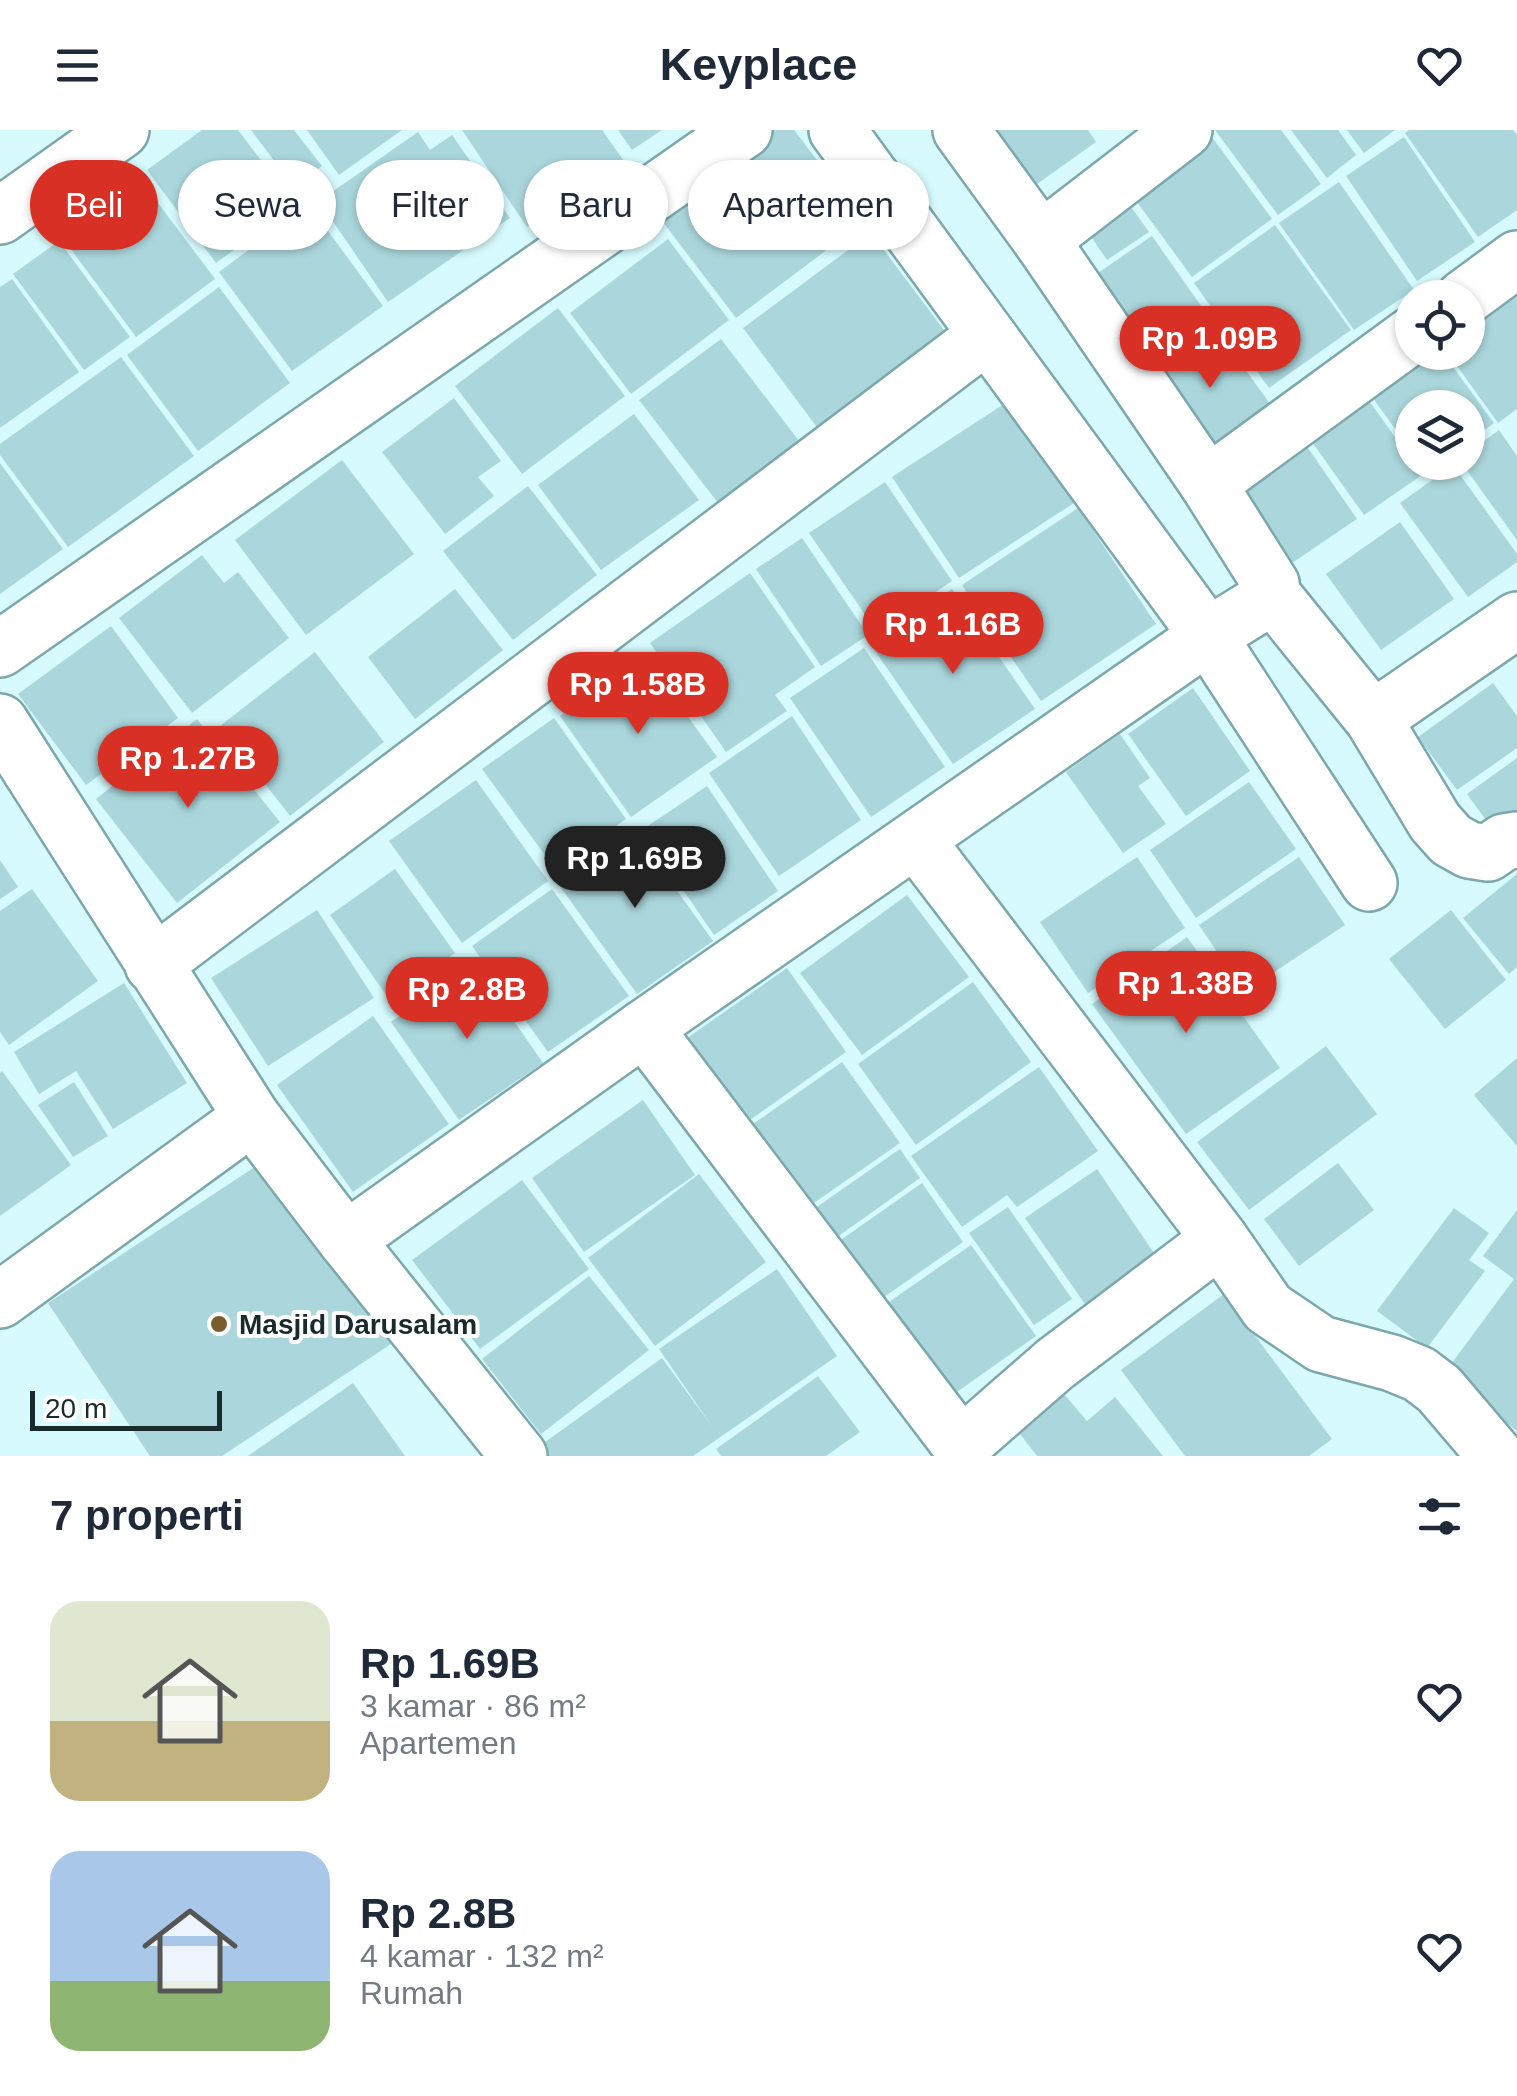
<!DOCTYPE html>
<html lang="id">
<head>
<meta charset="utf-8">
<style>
  :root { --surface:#fff; --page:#f2f2f3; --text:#1f2937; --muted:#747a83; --accent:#d93025 }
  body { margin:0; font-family:Helvetica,sans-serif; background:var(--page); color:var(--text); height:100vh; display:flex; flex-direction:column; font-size:38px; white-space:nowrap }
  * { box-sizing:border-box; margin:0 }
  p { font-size:32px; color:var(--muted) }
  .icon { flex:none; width:55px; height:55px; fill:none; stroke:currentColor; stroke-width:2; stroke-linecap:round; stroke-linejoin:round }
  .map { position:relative; height:1326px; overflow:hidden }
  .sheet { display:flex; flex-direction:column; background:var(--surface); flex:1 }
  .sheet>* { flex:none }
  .hud { position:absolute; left:30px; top:30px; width:1000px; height:90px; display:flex; gap:20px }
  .tools { position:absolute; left:1395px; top:150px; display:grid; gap:20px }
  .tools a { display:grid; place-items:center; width:90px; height:90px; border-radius:50%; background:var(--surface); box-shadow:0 2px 8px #0004; font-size:50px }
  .scale { position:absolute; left:30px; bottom:25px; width:192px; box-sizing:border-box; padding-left:10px; border:5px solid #192a2c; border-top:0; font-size:28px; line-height:35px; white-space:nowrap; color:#192a2c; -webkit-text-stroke:8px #fff; paint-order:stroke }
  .price { position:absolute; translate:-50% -85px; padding:0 22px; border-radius:35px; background:var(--accent); color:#fff; font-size:32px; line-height:65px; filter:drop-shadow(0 2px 5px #0008) }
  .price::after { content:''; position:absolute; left:50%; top:60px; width:30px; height:22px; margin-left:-15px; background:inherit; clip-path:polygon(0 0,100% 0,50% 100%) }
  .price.active { background:#222; color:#fff }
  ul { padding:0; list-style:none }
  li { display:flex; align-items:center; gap:30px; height:250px; padding:0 50px }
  li span { display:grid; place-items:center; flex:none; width:280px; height:200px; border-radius:30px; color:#555 }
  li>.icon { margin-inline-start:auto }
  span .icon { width:120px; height:120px; fill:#fffc; stroke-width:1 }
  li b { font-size:42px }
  h2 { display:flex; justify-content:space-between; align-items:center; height:120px; padding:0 50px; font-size:42px }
  .tag { padding:0 35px; border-radius:45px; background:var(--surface); box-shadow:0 2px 8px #0004; font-size:35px; line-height:90px }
  .tag.active { background:var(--accent); color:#fff }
  header { display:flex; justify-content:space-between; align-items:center; height:130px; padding:0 50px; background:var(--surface); font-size:45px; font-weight:800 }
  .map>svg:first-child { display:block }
  .building { fill:#abd7dc }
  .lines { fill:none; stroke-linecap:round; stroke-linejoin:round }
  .street-casing { stroke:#7ca7ab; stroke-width:60 }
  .street { stroke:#fff; stroke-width:55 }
  .poi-dot { fill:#795e30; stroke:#fff; stroke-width:4 }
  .labels { text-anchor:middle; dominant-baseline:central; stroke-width:8; stroke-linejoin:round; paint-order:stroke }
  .poi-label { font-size:28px; font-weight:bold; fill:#192a2c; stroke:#fff; text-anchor:start }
</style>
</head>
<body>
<header><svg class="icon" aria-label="menu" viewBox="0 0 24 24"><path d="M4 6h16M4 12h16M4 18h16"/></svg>Keyplace<svg class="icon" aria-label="heart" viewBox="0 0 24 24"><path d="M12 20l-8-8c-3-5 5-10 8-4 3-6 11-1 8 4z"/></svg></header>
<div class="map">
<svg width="1517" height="1326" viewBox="0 0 1517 1326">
  <rect width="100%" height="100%" fill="#d6fafd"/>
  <g class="building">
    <path d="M 202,0 L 238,0 L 295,75 L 216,133 L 147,40 Z"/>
    <path d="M 251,0 L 294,0 L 322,36 L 294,57 Z"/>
    <path d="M 307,0 L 402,0 L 339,45 Z"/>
    <path d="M 462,0 L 602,0 L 624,31 L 527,97 Z"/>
    <path d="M 618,0 L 662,0 L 632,20 Z"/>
    <path d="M 767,0 L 794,0 L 864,92 L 736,188 L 656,83 Z"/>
    <path d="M 976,0 L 1088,0 L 1096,12 L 1023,64 Z"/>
    <path d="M 1215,0 L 1281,0 L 1321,54 L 1278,85 Z"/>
    <path d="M 1291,0 L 1338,0 L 1356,25 L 1327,48 Z"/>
    <path d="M 1347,0 L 1395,0 L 1364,23 Z"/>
    <path d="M 1409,0 L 1513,0 L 1517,5 L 1517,80 L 1478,107 L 1405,3 Z"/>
    <path d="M 418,2 L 430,20 L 452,5 L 510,88 L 388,172 L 319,71 Z"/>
    <path d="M 1209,3 L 1272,89 L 1192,147 L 1129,61 Z"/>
    <path d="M 1404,7 L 1475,112 L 1417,151 L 1346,46 Z"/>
    <path d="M 1339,52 L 1414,160 L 1354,200 L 1279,93 Z"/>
    <path d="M 143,53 L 215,149 L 136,207 L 64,110 Z"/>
    <path d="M 1124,67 L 1149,102 L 1107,130 L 1083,95 Z"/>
    <path d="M 309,75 L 383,176 L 292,241 L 219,142 Z"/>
    <path d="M 1275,95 L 1351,200 L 1269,258 L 1194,153 Z"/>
    <path d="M 871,103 L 953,212 L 825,308 L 743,198 Z"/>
    <path d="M 1152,106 L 1211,190 L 1146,235 L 1086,151 Z"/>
    <path d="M 668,109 L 729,190 L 631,264 L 570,183 Z"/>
    <path d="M 59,111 L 130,207 L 84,240 L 13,144 Z"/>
    <path d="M 12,149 L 79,242 L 0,298 L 0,157 Z"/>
    <path d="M 1511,156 L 1517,165 L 1517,279 L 1498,293 L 1447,222 L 1468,222 L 1468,187 Z"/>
    <path d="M 219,157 L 290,253 L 198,321 L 127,225 Z"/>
    <path d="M 558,178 L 625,266 L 522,344 L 455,256 Z"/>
    <path d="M 1213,195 L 1273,278 L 1206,326 L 1147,243 Z"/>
    <path d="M 721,209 L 809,324 L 728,386 L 639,270 Z"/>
    <path d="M 1412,222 L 1442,222 L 1494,293 L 1468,312 L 1468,278 L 1412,278 L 1412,322 L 1364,256 Z"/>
    <path d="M 121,227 L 194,326 L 68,417 L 0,325 L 0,314 Z"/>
    <path d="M 1360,258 L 1422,345 L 1364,385 L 1302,298 Z"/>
    <path d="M 454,268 L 501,331 L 478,347 L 494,366 L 445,404 L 382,322 Z"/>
    <path d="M 1007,272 L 1074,373 L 959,448 L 892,347 Z"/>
    <path d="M 634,284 L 699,370 L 601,440 L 538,355 Z"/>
    <path d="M 1499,300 L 1517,326 L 1517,410 L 1461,332 L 1468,332 L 1468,323 Z"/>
    <path d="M 1297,302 L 1357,389 L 1286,437 L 1226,350 Z"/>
    <path d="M 342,330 L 414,424 L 306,505 L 235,410 Z"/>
    <path d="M 0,333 L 63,419 L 0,464 Z"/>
    <path d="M 1453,335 L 1517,424 L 1517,432 L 1468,467 L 1400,373 Z"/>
    <path d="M 885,352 L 952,451 L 877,502 L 809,403 Z"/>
    <path d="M 528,356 L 597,445 L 513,510 L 443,421 Z"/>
    <path d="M 1078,378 L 1156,494 L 1041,571 L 962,455 Z"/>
    <path d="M 1400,392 L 1454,469 L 1381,520 L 1326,444 Z"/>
    <path d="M 802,408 L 868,505 L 821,536 L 756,439 Z"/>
    <path d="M 202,425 L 224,453 L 238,442 L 289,508 L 192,583 L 119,488 Z"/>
    <path d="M 750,443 L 815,537 L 775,565 L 787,581 L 726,622 L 650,513 Z"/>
    <path d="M 455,459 L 503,520 L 415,589 L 368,527 Z"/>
    <path d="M 952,459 L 1035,579 L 953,634 L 871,515 Z"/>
    <path d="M 111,496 L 178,588 L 86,655 L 18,564 Z"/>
    <path d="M 864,518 L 945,637 L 871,687 L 790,568 Z"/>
    <path d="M 315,522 L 384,612 L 290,686 L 220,596 Z"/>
    <path d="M 645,527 L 717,627 L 631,687 L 560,586 Z"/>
    <path d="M 1493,553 L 1517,586 L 1517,618 L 1457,660 L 1418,607 Z"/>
    <path d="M 1193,558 L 1250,641 L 1186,686 L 1128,604 Z"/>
    <path d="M 792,586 L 861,690 L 779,746 L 709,643 Z"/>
    <path d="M 554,588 L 626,689 L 555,739 L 482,639 Z"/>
    <path d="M 197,589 L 280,692 L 177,773 L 96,669 Z"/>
    <path d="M 1120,604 L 1150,648 L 1138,656 L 1166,694 L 1123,723 L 1066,642 Z"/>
    <path d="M 1517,628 L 1517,689 L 1496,704 L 1467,664 Z"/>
    <path d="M 476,650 L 548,751 L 462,813 L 389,711 Z"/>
    <path d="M 1249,652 L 1296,719 L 1196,788 L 1150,720 Z"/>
    <path d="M 707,656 L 778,761 L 714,805 L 642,700 Z"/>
    <path d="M 633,699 L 713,811 L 637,864 L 557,752 Z"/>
    <path d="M 1137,727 L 1185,798 L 1088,863 L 1040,792 Z"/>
    <path d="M 1299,727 L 1345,795 L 1244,862 L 1199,795 Z"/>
    <path d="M 0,730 L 18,757 L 0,769 Z"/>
    <path d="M 395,739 L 455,823 L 389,869 L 330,785 Z"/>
    <path d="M 1517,744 L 1517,837 L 1509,844 L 1463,788 Z"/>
    <path d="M 32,759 L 98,851 L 9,915 L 0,902 L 0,781 Z"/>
    <path d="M 552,759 L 629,866 L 548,922 L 472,816 Z"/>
    <path d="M 907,765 L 969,847 L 862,925 L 800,843 Z"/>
    <path d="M 317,780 L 374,868 L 268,936 L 211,848 Z"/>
    <path d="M 1451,780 L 1506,850 L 1445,899 L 1389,829 Z"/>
    <path d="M 1187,807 L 1280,938 L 1186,1004 L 1092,874 Z"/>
    <path d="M 475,835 L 543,933 L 459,990 L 391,892 Z"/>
    <path d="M 787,838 L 846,922 L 743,995 L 683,911 Z"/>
    <path d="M 973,852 L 1031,932 L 916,1015 L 858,934 Z"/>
    <path d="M 124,853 L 187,953 L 113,999 L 76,941 L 39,964 L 14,922 Z"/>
    <path d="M 373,886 L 449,994 L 353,1062 L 277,955 Z"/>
    <path d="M 1326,916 L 1377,984 L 1249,1080 L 1197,1012 Z"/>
    <path d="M 1517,928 L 1517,1016 L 1474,965 Z"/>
    <path d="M 842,932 L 900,1013 L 811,1075 L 753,994 Z"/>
    <path d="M 1039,937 L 1098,1021 L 1017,1077 L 1007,1065 L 962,1097 L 911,1026 Z"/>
    <path d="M 2,941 L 71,1035 L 0,1086 L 0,943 Z"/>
    <path d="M 74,952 L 108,1006 L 73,1027 L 38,975 Z"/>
    <path d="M 643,970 L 695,1045 L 584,1122 L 532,1048 Z"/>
    <path d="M 900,1019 L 920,1048 L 833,1110 L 811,1081 Z"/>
    <path d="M 267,1029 L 391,1214 L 222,1326 L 150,1326 L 48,1173 Z"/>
    <path d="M 1338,1033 L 1374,1080 L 1299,1136 L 1264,1089 Z"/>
    <path d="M 1097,1039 L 1158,1129 L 1087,1177 L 1025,1088 Z"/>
    <path d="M 699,1044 L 766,1132 L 655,1216 L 588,1128 Z"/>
    <path d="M 522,1050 L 589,1139 L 480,1219 L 412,1130 Z"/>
    <path d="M 922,1053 L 963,1112 L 877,1172 L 835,1114 Z"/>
    <path d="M 1008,1077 L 1072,1169 L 1034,1195 L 969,1103 Z"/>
    <path d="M 1454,1078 L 1489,1103 L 1469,1130 L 1485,1141 L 1427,1218 L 1377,1181 Z"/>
    <path d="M 1517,1080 L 1517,1301 L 1443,1245 L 1514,1149 L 1483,1126 Z"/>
    <path d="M 971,1115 L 1036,1206 L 947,1269 L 883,1176 Z"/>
    <path d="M 777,1139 L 837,1226 L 693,1326 L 549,1326 L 541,1315 L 662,1228 L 713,1298 L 659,1219 Z"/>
    <path d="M 589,1146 L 649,1220 L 541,1304 L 482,1229 Z"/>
    <path d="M 1224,1164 L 1332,1309 L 1309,1326 L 1185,1326 L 1121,1240 Z"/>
    <path d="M 818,1246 L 860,1302 L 826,1326 L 721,1326 L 716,1319 Z"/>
    <path d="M 353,1253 L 405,1326 L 248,1326 Z"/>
    <path d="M 1063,1263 L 1087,1291 L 1115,1267 L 1163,1326 L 1037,1326 L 1017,1300 Z"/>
  </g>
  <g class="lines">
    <g class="street-casing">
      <g id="street">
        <path d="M 837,0 L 1208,506 L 1369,753"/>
        <path d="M 961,0 L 1041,110 L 1208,354"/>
        <path d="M 0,86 L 121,0"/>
        <path d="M 1041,110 L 1184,0"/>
        <path d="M 1464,168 L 1517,129"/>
        <path d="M 1270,462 L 1373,589 L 1435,692 L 1451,710 L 1469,720 L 1488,723 L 1504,712 L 1517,710"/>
        <path d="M 0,519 L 744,0"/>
        <path d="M 1373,589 L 1517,490"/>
        <path d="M 0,592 L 252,987 L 346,1110 L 519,1326"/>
        <path d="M 916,710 L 1220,1109 L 1268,1178 L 1321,1214 L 1392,1233 L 1419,1244 L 1439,1259 L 1496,1326"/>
        <path d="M 153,835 L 987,205"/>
        <path d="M 644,898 L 961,1316 L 1055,1234 L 1220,1109"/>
        <path d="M 346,1110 L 644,898 L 1208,506 L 1263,472 L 1271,454 L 1208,354 L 1412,205"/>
        <path d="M 0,1170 L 252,987"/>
      </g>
    </g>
    <use href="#street" class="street"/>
  </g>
  <circle class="poi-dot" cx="219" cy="1194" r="10"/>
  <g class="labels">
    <g class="poi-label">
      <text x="239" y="1194">Masjid Darusalam</text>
    </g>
  </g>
</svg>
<div class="tools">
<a><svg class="icon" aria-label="locate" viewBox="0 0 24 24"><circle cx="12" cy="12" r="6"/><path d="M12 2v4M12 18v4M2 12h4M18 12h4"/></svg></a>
<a><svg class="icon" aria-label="layers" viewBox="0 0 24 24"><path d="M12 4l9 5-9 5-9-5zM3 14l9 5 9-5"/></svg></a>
</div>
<div class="scale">20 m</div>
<b class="price" style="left:1210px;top:261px">Rp 1.09B</b>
<b class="price" style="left:953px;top:547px">Rp 1.16B</b>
<b class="price" style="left:638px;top:607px">Rp 1.58B</b>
<b class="price" style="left:188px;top:681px">Rp 1.27B</b>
<b class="price active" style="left:635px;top:781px">Rp 1.69B</b>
<b class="price" style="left:1186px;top:906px">Rp 1.38B</b>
<b class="price" style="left:467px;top:912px">Rp 2.8B</b>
<div class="hud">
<a class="tag active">Beli</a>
<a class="tag">Sewa</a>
<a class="tag">Filter</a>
<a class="tag">Baru</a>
<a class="tag">Apartemen</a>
</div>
</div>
<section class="sheet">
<h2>7 properti<svg class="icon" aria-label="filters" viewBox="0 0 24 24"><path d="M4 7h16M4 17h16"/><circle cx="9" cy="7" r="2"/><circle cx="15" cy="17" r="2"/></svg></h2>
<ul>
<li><span style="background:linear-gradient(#dfe7d0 60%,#c2b280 0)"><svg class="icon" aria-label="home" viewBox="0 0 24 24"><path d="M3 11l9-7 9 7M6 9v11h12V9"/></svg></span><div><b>Rp 1.69B</b><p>3 kamar · 86 m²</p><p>Apartemen</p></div><svg class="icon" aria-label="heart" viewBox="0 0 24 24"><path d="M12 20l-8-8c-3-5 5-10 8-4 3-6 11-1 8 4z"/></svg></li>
<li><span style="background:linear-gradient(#a9c7e8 65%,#8fb573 0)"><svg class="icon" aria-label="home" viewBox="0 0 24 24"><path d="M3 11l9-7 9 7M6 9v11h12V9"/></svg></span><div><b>Rp 2.8B</b><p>4 kamar · 132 m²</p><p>Rumah</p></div><svg class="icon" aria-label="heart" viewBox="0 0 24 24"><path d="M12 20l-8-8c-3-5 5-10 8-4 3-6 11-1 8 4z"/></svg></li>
</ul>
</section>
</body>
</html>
